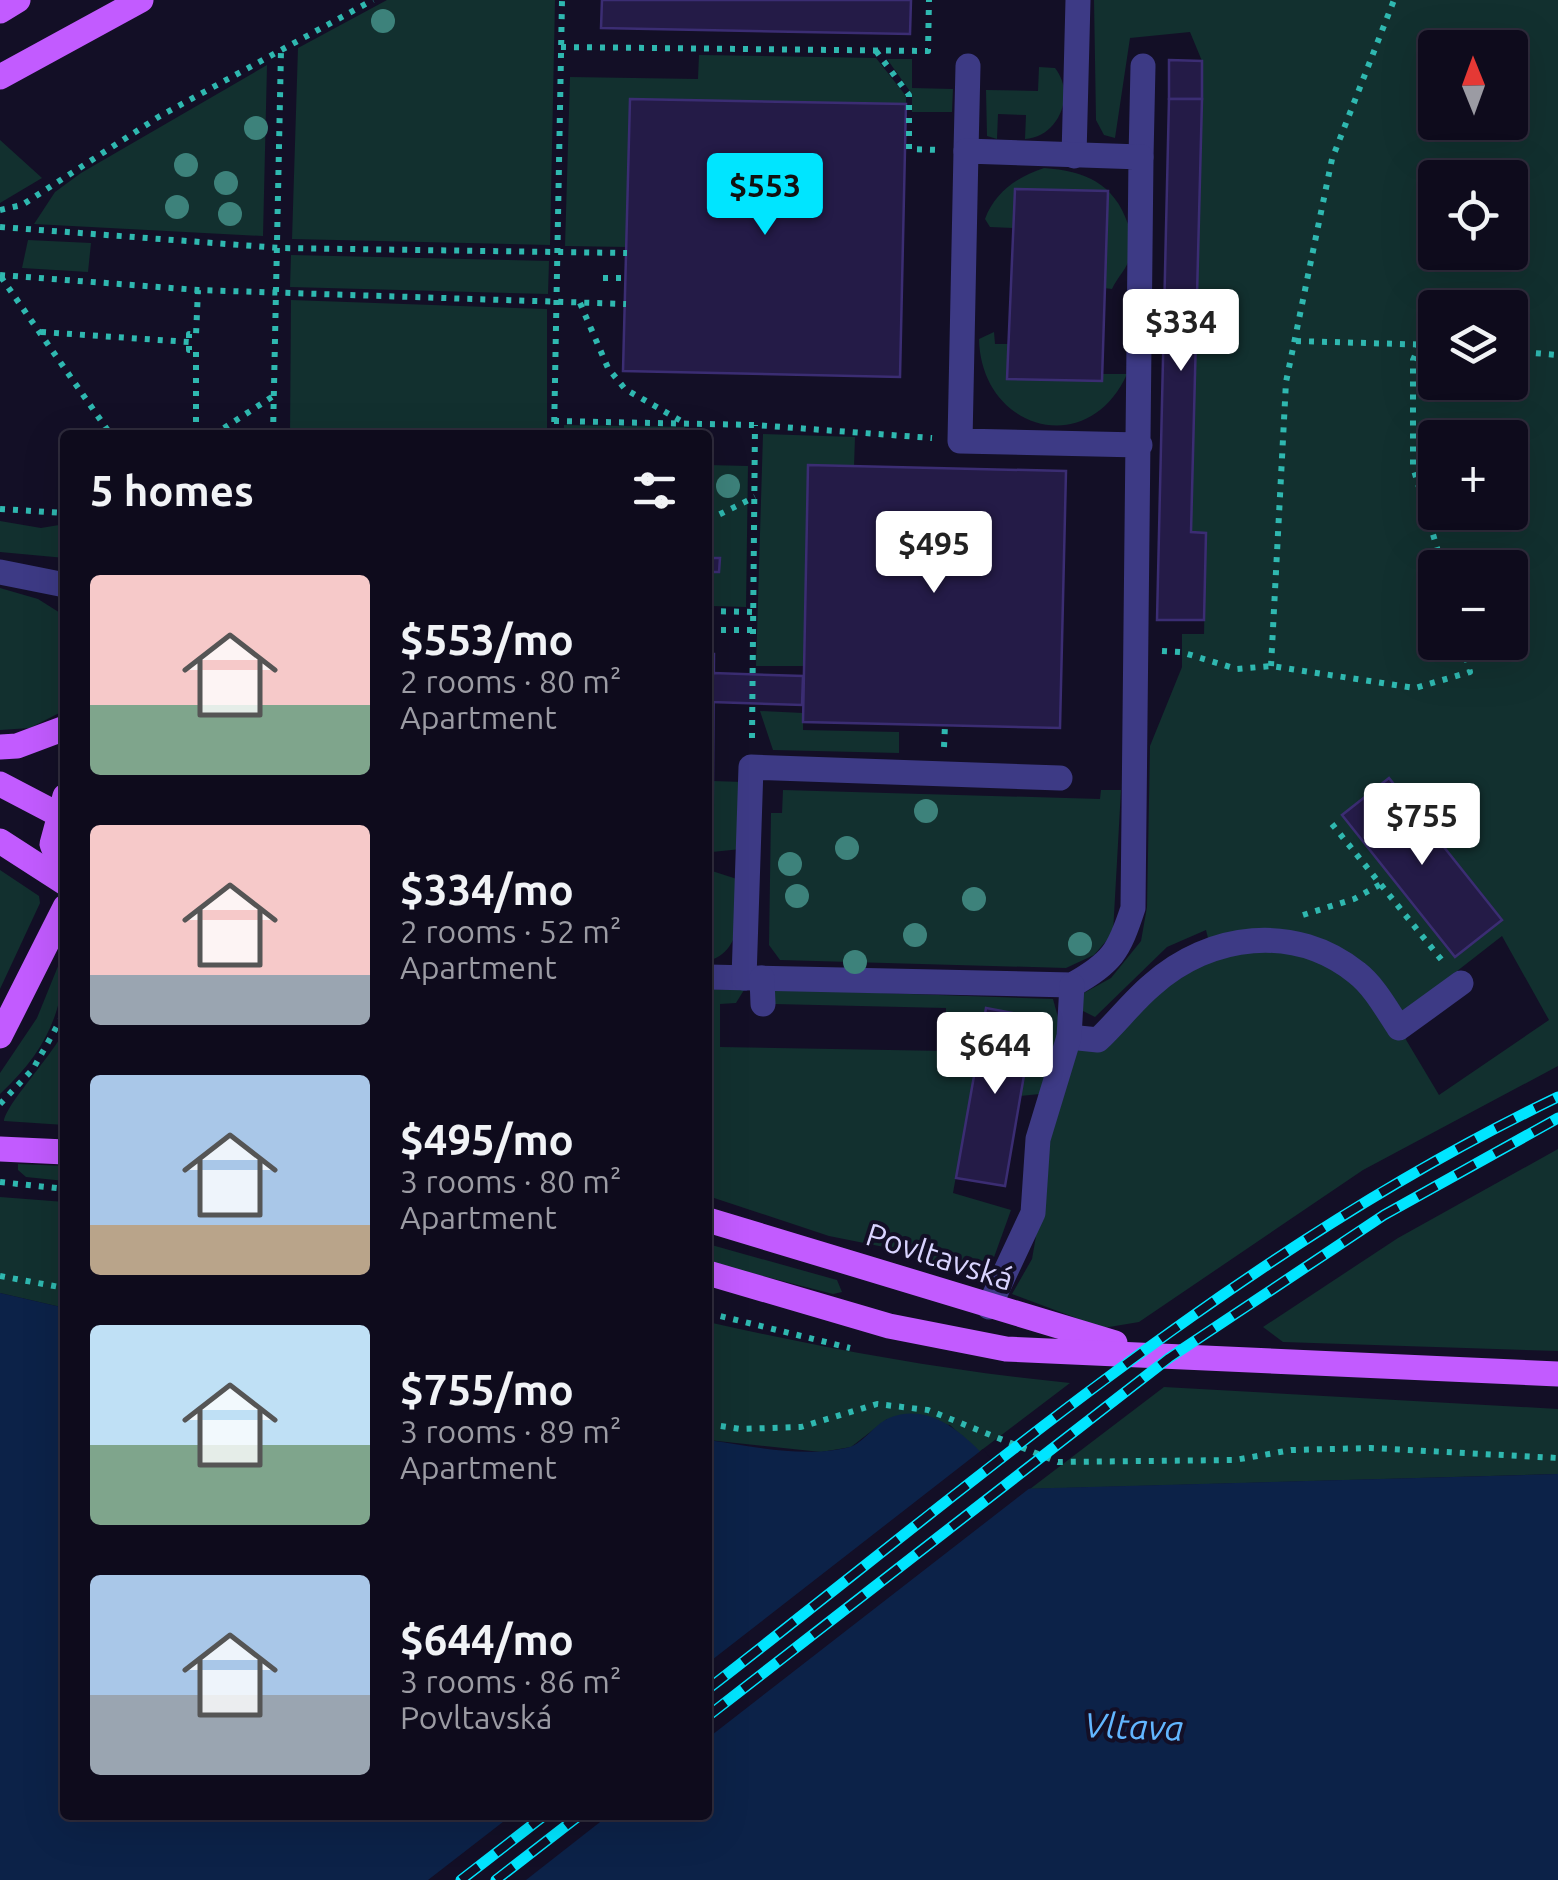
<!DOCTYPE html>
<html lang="en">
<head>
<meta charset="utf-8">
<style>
  :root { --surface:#0e0b1c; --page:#171425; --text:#f1f3f6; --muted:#9b9ba3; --line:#2e2b3b; --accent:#00e5ff }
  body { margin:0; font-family:Ubuntu,sans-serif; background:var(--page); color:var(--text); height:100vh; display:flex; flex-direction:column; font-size:38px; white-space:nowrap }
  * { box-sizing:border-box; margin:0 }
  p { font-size:32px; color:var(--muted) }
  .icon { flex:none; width:55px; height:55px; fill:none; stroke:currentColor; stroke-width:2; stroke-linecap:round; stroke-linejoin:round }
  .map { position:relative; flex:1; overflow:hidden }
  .sheet { position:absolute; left:60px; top:430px; width:652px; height:1390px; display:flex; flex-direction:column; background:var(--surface); border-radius:10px; box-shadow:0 10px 40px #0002,0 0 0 2px var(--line) }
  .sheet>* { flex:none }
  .needle { width:65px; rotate:359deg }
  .buttons { position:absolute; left:1418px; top:30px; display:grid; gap:20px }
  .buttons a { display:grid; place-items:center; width:110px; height:110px; border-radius:10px; background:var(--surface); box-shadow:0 10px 40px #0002,0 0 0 2px var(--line); font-size:50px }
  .price { position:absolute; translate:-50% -85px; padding:0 22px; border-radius:10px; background:#fff; color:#222; font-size:32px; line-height:65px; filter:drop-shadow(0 2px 5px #0008) }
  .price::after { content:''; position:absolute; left:50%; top:60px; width:30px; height:22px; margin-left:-15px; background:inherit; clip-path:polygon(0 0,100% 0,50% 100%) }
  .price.on { background:var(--accent); color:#111 }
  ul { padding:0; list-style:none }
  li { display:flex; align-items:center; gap:30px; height:250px; padding:0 30px }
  li span { display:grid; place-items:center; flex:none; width:280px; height:200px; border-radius:10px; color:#555 }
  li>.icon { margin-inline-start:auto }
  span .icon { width:120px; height:120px; fill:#fffc; stroke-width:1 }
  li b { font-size:42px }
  h2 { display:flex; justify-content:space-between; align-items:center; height:120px; padding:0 30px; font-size:42px }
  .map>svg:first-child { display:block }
  .green { fill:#12302f; fill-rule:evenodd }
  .water { fill:#0c2248; fill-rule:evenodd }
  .pier { fill:#130f26; fill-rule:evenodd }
  .building { fill:#241b47; stroke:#3b2d73; stroke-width:2.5 }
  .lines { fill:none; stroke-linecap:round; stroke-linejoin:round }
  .path { stroke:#2fb8b0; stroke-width:6; stroke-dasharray:5 8; stroke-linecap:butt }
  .minor { stroke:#3d3a85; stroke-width:25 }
  .major { stroke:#c25bff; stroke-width:25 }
  .rail-casing { stroke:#00e5ff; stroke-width:11 }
  .rail { stroke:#130f26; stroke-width:8; stroke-dasharray:22; stroke-linecap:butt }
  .tree { fill:#3d827b }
  .labels { text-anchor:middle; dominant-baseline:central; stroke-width:8; stroke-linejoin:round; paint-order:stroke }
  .street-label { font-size:32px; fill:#d9d4ff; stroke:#130f26 }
  .water-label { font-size:35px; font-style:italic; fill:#62b6ff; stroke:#130f26 }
</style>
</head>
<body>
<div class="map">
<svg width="1558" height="1880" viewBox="0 0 1558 1880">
  <rect width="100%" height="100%" fill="#130f26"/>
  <g class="green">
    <path d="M 387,0 L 555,0 L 550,245 L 292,239 L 298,48 Z"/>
    <path d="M 1094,0 L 1558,0 L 1558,1066 L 1363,1170 L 1139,1322 L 1103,1328 L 1012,1294 L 1032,1259 L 1044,1190 L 1047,1132 L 1080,1041 L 1213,958 L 1206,930 L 1167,947 L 1095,1017 L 1081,1010 L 1082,994 L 1111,978 L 1141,941 L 1147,907 L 1150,746 L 1182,667 L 1182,634 L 1204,634 L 1206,533 L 1191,532 L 1202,61 L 1190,32 L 1130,38 L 1115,138 L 1104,135 L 1096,120 ZM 1435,48 L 1510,48 L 1510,122 L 1435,122 ZM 1435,178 L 1510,178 L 1510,252 L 1435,252 ZM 1435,308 L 1510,308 L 1510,382 L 1435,382 ZM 1435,438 L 1510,438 L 1510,512 L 1435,512 ZM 1435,568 L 1510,568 L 1510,642 L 1435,642 ZM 1389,778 L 1502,920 L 1456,957 L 1342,815 ZM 1502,936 L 1549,1020 L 1439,1095 L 1399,1028 L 1402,1014 Z"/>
    <path d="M 699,55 L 876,58 L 906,96 L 906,104 L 630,99 L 627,247 L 565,246 L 570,77 L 698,79 Z"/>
    <path d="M 887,59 L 912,59 L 912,88 L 953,89 L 952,112 L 912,112 L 912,94 Z"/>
    <path d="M 267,65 L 263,236 L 34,224 L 55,192 L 81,173 Z"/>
    <path d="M 1039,67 L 1055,68 C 1076,94 1059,137 1025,139 L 1026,115 L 998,114 L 997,139 L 987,136 L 986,90 L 1038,91 Z"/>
    <path d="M 0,140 L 42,178 L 0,203 Z"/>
    <path d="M 1044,168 C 1085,171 1114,183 1128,224 C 1132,235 1135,244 1131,255 C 1128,267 1117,278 1112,289 L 1104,288 L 1107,191 L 1015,189 L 1013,228 L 990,227 L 985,219 C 995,192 1017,177 1044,168 Z"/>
    <path d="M 28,240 L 91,243 L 88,272 L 22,268 Z"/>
    <path d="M 291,255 L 549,261 L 548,294 L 290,287 Z"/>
    <path d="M 291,300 L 547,309 L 547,435 L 290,435 Z"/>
    <path d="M 994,332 L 995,344 L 1009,344 L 1008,379 L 1101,381 L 1102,374 L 1127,374 C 1088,461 981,430 979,339 Z"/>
    <path d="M 564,425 L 685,427 L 688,435 L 564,435 Z"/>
    <path d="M 763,434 L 855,437 L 854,467 L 808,466 L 804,666 L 756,666 Z"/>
    <path d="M 708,465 L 748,466 L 746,607 L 711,606 L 708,572 L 719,571 L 720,559 L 708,558 Z"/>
    <path d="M 0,521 L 41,528 L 65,524 L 65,558 L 0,552 Z"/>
    <path d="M 0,588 L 38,599 L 65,616 L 65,710 L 30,728 L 0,730 Z"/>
    <path d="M 760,711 L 803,713 L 803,730 L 899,732 L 899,753 L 773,750 Z"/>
    <path d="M 713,781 L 743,782 L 741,849 L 712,852 Z"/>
    <path d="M 783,790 L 1100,799 L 1101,790 L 1121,790 L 1113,933 L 1094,955 L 1066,968 L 780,960 L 769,945 L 771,813 L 782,813 Z"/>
    <path d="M 0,870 L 39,896 L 40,903 L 0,989 Z"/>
    <path d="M 712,871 L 740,880 C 738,911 744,951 708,961 Z"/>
    <path d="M 65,949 C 65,1011 46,1051 0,1094 L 0,1073 L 37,1018 Z"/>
    <path d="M 708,989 L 744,990 L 736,1003 L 720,1004 L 720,1047 L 946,1051 L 946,1008 L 774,1004 L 766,989 L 1053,999 L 1062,1032 L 1040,1094 L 1020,1096 L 986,1009 L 953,1193 L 1011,1210 L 993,1260 L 972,1280 L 904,1251 L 829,1236 L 708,1196 Z"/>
    <path d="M 65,1029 L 65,1125 L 4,1121 C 6,1104 53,1055 65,1029 Z"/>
    <path d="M 1558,1149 L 1558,1351 L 1283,1342 L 1263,1327 L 1398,1238 Z"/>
    <path d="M 18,1164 L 65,1166 L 65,1181 L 26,1177 L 18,1170 Z"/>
    <path d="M 0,1197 L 65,1202 L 65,1308 L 0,1293 Z"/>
    <path d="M 708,1244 L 837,1280 L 842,1292 L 833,1294 L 708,1262 Z"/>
    <path d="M 708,1322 C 828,1349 947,1371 1070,1383 L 979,1452 L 950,1425 L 887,1419 L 851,1447 L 821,1452 L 708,1440 Z"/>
    <path d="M 1164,1387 L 1558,1409 L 1558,1474 L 1030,1489 Z"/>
  </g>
  <path class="water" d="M 0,1293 L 65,1308 L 65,1815 L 708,1815 L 708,1440 C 752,1446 800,1458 846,1448 C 863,1445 873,1425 889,1418 C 942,1397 983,1456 1015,1489 L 1558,1474 L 1558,1880 L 0,1880 ZM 752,1652 L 764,1673 L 757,1685 L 732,1685 L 728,1660 Z"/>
  <g class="pier">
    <path d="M 983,1449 L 1005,1477 L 1016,1484 L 1035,1484 L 708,1738 L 708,1663 ZM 745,1655 L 754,1659 L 759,1673 L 745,1685 L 735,1681 L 730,1667 L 735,1659 Z"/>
    <path d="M 512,1815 L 609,1815 L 526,1880 L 428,1880 Z"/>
  </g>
  <g class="building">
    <path d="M 602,0 L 911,0 L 910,34 L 601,28 Z"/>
    <path d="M 1169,60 L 1202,61 L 1202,99 L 1169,99 Z"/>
    <path d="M 630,99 L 906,104 L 900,377 L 623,371 Z"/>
    <path d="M 1169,99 L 1202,99 L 1191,532 L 1206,533 L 1204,620 L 1157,620 Z"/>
    <path d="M 1015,189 L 1108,191 L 1102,381 L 1007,379 Z"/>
    <path d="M 808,465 L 1066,471 L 1060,728 L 803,722 Z"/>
    <path d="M 708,558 L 720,558 L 719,572 L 708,572 Z"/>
    <path d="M 708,654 L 714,654 L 712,898 L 708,898 Z"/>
    <path d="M 713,673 L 803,676 L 802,705 L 712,702 Z"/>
    <path d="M 1389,778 L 1502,920 L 1455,957 L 1342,815 Z"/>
    <path d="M 986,1008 L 1034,1017 L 1005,1186 L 956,1178 Z"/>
  </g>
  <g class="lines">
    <g class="path">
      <path d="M 561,47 L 928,51 L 929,0"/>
      <path d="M 876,51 L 909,95 L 909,149 L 940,150"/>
      <path d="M 0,210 L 22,205 L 160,116 L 373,0"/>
      <path d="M 0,227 L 280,248 L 627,253"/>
      <path d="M 0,275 L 198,290 L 626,304"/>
      <path d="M 1,277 L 111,435"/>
      <path d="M 603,278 L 626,278"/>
      <path d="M 580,303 L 608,368 L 625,389 L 683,422"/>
      <path d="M 41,332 L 189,342"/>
      <path d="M 1296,341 L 1435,345"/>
      <path d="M 1420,344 L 1413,360 L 1413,467 L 1443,568"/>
      <path d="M 1510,351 L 1558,355"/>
      <path d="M 554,421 L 755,425 L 932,438"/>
      <path d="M 196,435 L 196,350 L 189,350 L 189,334 L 196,335 L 198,290"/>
      <path d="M 213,435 L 272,397"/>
      <path d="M 273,435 L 281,50"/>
      <path d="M 554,435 L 562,0"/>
      <path d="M 0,509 L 65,513"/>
      <path d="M 708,520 L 755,497"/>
      <path d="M 708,611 L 754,612"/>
      <path d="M 708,630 L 753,630"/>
      <path d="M 1162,651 L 1181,652 L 1237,669 L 1271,666 L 1415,688 L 1470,672 L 1462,642"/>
      <path d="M 1271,666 L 1286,382 L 1332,159 L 1394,0"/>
      <path d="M 752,738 L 755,425"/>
      <path d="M 944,747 L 945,725"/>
      <path d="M 1332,824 L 1444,963"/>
      <path d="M 1303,915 L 1354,899 L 1381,884"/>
      <path d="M 0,1104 L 33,1069 L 65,1012"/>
      <path d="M 0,1182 L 65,1189"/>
      <path d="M 0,1276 L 65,1288"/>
      <path d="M 708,1313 L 850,1348"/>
      <path d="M 708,1424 L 740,1429 L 801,1427 L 877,1404 L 928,1410 L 1058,1462 L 1235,1460 L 1291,1450 L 1371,1448 L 1558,1458"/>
    </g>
    <g class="minor">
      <path d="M 966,151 L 968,66"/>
      <path d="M 1074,156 L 1078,0"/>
      <path d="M 1141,157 L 1143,66"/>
      <path d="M 0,572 L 65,585"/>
      <path d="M 708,977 L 1072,985 C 1112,963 1119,951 1133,908 L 1141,157 L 966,151 L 960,441 L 1140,445"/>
      <path d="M 744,978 L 751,767 L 1060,778"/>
      <path d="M 762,978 L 763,1004"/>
      <path d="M 1069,1037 L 1098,1040 C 1117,1022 1133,1001 1152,985 C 1210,933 1295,923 1357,973 C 1374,986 1387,1010 1399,1028 L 1461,983"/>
      <path d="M 989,1307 L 1033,1213 L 1038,1139 L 1069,1037 L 1072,985"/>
    </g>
    <g class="major">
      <path d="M 0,11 L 18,0"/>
      <path d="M 0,77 L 141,0"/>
      <path d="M 0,747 L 17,746 L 65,728"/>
      <path d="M 0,784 L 65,818"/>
      <path d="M 65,796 L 52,844 L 65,878"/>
      <path d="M 0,841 L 65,883"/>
      <path d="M 0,1036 L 65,907"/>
      <path d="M 0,1149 L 65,1152"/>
      <path d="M 708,1220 L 1115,1343"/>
      <path d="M 708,1273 L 889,1326 L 1006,1349 L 1558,1374"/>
    </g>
    <g class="rail-casing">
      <g id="rail">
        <path d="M 708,1689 C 980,1478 1245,1247 1558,1097"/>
        <path d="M 708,1716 L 1169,1358 L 1384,1215 L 1558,1118"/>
        <path d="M 461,1880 L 545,1815"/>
        <path d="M 496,1880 L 580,1815"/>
      </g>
    </g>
    <use href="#rail" class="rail"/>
  </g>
  <g class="tree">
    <circle cx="383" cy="21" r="12"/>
    <circle cx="256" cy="128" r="12"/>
    <circle cx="186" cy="165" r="12"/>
    <circle cx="226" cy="183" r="12"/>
    <circle cx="177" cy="207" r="12"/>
    <circle cx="230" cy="214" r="12"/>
    <circle cx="728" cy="486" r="12"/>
    <circle cx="926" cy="811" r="12"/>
    <circle cx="847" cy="848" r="12"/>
    <circle cx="790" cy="864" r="12"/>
    <circle cx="797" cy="896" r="12"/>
    <circle cx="974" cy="899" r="12"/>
    <circle cx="915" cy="935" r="12"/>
    <circle cx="1080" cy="944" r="12"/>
    <circle cx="855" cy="962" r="12"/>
  </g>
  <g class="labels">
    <g class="street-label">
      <text transform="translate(940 1256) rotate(18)">Povltavská</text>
    </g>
    <g class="water-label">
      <text transform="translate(1134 1726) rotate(2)">Vltava</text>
    </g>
  </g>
</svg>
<div class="buttons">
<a><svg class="needle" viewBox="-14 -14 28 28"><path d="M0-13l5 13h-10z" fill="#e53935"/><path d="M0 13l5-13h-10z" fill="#9b9ba3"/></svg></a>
<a><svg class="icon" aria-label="locate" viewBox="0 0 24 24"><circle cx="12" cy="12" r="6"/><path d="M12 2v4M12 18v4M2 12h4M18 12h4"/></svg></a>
<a><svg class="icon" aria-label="layers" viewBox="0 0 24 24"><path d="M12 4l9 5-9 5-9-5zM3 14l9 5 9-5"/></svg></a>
<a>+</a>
<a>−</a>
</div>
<b class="price on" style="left:765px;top:238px">$553</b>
<b class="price" style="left:1181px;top:374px">$334</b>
<b class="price" style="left:934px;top:596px">$495</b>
<b class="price" style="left:1422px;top:868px">$755</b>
<b class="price" style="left:995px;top:1097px">$644</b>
<section class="sheet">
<h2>5 homes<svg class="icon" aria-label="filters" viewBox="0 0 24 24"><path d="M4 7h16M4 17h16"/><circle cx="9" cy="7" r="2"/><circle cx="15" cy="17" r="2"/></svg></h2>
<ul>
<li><span style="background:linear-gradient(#f6c9c9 65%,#7fa58c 0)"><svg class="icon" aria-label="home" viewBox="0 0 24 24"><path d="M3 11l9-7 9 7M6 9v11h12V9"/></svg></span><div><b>$553/mo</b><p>2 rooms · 80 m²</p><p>Apartment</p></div></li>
<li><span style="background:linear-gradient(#f6c9c9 75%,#9aa5b1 0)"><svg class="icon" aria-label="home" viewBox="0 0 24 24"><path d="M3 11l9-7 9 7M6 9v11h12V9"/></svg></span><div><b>$334/mo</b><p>2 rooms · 52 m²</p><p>Apartment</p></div></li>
<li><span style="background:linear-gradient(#a9c7e8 75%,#b9a48a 0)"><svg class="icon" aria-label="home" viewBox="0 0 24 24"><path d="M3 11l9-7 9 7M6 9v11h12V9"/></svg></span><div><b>$495/mo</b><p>3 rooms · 80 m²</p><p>Apartment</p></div></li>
<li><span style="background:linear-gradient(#bfe0f5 60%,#7fa58c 0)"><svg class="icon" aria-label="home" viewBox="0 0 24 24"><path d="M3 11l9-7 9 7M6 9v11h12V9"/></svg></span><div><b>$755/mo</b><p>3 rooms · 89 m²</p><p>Apartment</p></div></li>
<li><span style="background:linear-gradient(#a9c7e8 60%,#9aa5b1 0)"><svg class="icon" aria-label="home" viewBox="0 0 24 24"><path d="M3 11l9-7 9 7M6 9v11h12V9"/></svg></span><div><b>$644/mo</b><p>3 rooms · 86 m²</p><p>Povltavská</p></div></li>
</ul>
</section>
</div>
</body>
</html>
